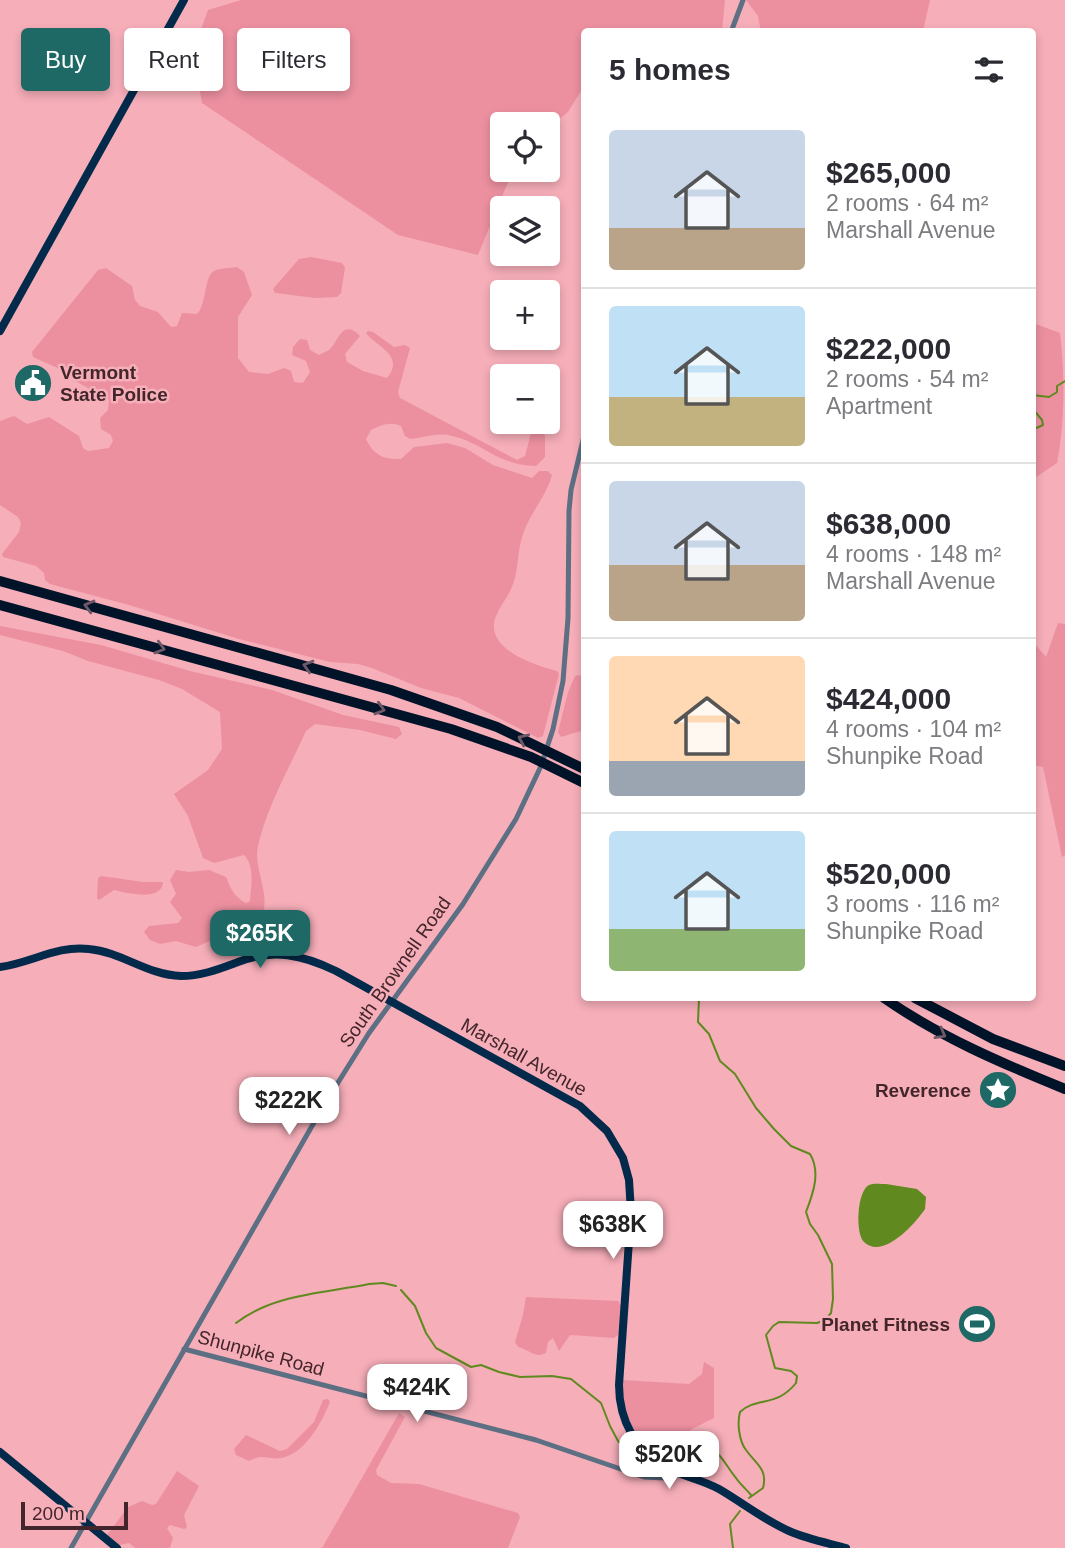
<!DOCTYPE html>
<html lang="en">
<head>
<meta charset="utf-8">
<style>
  :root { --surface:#fff; --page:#f2f2f3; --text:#2b2b33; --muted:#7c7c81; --line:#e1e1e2; --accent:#1e6965 }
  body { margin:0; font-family:Arial,sans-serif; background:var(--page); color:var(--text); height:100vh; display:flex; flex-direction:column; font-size:26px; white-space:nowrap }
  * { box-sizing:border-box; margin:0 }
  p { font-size:23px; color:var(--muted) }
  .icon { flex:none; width:38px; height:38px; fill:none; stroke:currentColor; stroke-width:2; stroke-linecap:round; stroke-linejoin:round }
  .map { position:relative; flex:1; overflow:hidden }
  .sheet { position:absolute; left:581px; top:28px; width:455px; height:973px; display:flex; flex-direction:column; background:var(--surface); border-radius:7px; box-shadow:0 4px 10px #0003 }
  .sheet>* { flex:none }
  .top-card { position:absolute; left:21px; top:28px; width:455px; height:63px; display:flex; gap:14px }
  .tools { position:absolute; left:490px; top:112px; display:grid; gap:14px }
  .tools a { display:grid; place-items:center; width:70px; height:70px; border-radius:7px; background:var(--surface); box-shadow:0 4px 10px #0003; font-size:35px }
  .scale { position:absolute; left:21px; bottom:18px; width:107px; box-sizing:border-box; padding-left:7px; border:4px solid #43262b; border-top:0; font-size:19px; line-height:24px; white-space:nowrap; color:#43262b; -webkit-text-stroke:5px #f6aeb9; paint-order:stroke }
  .price { position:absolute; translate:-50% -60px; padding:0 16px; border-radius:14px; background:#fff; color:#222; font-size:23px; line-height:46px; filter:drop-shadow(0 2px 4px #0008) }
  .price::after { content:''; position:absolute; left:50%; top:42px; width:21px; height:16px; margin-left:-10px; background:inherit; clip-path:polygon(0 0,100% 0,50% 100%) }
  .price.selected { background:var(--accent); color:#fff }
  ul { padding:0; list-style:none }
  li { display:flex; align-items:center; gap:21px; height:175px; padding:0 28px }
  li+li { border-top:2px solid var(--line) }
  li span { display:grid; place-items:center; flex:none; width:196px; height:140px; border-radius:7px; color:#555 }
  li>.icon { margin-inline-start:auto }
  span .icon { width:84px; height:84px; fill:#fffc; stroke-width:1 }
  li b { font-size:30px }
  h2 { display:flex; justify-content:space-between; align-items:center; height:84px; padding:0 28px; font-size:30px }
  .tag { padding:0 24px; border-radius:7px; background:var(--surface); box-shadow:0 4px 10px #0003; font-size:24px; line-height:63px }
  .tag.selected { background:var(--accent); color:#fff }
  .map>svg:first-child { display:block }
  .green { fill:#ec90a0 }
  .water { fill:#60891f }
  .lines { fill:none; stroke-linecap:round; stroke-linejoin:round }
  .stream { stroke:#60891f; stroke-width:2 }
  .minor { stroke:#5c6f83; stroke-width:5 }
  .major { stroke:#032a4b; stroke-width:8 }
  .highway { stroke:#001328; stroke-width:10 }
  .oneway { stroke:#6f5969 }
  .labels { text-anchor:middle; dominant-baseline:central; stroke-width:5; stroke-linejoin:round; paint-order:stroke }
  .poi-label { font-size:19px; font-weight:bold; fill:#43262b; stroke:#f6aeb9; text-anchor:end }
  .street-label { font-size:19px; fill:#43262b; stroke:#f6aeb9 }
</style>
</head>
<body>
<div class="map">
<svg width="1065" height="1548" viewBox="0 0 1065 1548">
  <rect width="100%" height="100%" fill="#f6aeb9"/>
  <g class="green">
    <path d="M 241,0 L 725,0 L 722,31 L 584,32 L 584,86 L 568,112 L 548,128 L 548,124 L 502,124 L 502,170 L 513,170 L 478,255 L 398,235 L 202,103 L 193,52 L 208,10 Z"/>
    <path d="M 746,0 L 930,0 L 923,31 L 761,32 L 758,16 Z"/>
    <path d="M 311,257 L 342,263 L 345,268 L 341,293 L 337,297 L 315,298 L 275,293 L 273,289 L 299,259 Z"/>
    <path d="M 237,267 L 244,272 L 252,295 L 238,317 L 238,358 L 249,372 L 268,374 L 284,368 L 291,371 L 294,382 L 303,383 L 310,372 L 306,361 L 292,355 L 293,347 L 300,339 L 307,340 L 310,350 L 319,355 C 322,353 326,352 329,350 C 339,341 342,318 360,336 L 345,354 L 347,362 L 363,371 L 387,378 C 406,355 375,346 366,333 L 368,331 L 373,332 L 394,347 L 405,345 L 410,348 L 398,392 L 400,398 L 517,460 L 525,456 L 532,429 L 536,428 L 545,435 L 545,457 L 536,466 C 497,466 482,441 448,435 C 436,433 422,438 410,439 L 405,436 L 401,426 C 390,421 381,425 371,430 L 366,439 C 373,455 384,460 401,459 L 414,447 L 447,443 L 465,448 L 493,465 L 532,478 L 539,471 L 548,471 L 552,475 C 546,497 530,513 523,534 C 517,551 519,570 512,587 C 508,597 500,606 496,616 C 483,648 533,665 557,671 L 559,674 L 543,736 L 538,738 L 459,698 L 421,688 L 372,668 L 358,664 L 330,662 L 239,639 L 129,605 L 50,584 L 45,580 L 44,573 L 36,566 L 3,557 L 2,554 L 19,532 L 21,523 L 18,517 L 0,505 L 0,421 L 14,416 L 27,424 L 49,417 L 79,436 L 83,448 L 88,451 L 109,448 L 113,441 L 111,435 L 101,429 L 100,418 L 108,410 L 109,400 L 72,379 L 64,371 L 33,357 L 32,352 L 98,270 L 106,268 L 132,286 L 135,300 L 140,306 L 158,312 L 171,327 L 177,326 L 182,313 L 197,314 C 207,304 204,276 214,271 C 220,268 231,268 237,267 Z"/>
    <path d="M 1033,323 L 1060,333 C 1065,374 1065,422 1057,463 L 1033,479 Z"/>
    <path d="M 1058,623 L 1065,624 L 1065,855 L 1062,857 L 1043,767 L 1032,765 L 1033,642 L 1046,657 Z"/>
    <path d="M 0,626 L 101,645 L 190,671 L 272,690 L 343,715 L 399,727 L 402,734 L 396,739 L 360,730 L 315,724 L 306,731 C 289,769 267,806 258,846 C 253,869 271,894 262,915 C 259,922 251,929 246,936 L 219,937 L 196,947 L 176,941 L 160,944 L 150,940 L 144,932 L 149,926 L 178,923 L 182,918 L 170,902 L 176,894 L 170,880 L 176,870 L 189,872 L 209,870 L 226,877 C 231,889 234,897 246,903 L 250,901 C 251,886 255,866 244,855 L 214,863 L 203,858 L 188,816 L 174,794 L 208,770 L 222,749 L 220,712 L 182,689 L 159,680 L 88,661 L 63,651 L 0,635 Z"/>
    <path d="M 579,675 L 584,678 L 584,726 L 581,731 L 561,737 L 558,732 L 568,692 L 575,676 Z"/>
    <path d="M 101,876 L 143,882 L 163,882 C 162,902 127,893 114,890 L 99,900 L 97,898 L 98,878 Z"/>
    <path d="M 526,1297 L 618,1301 L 621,1306 L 620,1333 L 614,1338 L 570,1335 L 559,1351 L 553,1338 L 548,1342 L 546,1353 C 534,1359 529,1349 518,1347 L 515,1342 L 523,1315 Z"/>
    <path d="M 704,1362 L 714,1368 L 714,1418 L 692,1429 L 687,1435 L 664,1445 L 655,1457 C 632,1435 623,1411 622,1380 L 689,1384 L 702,1374 Z"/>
    <path d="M 328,1399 L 330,1402 C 322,1422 305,1454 281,1458 C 267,1460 264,1453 249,1461 L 236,1455 L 234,1449 L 246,1435 L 280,1451 L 287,1449 L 314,1422 L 323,1400 Z"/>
    <path d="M 399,1413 L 405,1417 L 376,1470 L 377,1475 L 391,1483 L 419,1484 L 518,1513 L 520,1517 L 508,1548 L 322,1548 Z"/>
    <path d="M 177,1471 L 199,1486 L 184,1515 L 187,1527 L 184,1529 L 170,1525 L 167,1528 L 173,1538 L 170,1548 L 135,1548 L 129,1543 L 120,1545 L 107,1535 L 128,1507 L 142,1501 L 152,1505 L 156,1504 Z"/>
  </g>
  <path class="water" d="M 886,1184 L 917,1189 L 926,1197 L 925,1209 C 915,1224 883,1260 864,1242 C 855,1233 857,1191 869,1185 C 873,1183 881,1184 886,1184 Z"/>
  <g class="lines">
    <g class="stream">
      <path d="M 1032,395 L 1049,397 L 1057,392 L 1057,386 L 1065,381"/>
      <path d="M 1032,408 L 1042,420 L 1043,425 L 1032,430"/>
      <path d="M 699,998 L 698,1022 L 709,1034 L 720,1061 L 735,1074 L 756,1108 L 774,1129 L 791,1146 L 810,1154 C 821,1172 813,1194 806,1212 L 810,1224 L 818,1235 L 832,1264 L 833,1299 L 831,1313 L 825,1320 L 817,1323 L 779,1322 L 773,1326 L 766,1335 L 775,1368 L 791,1371 L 797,1376 L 796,1383 C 776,1408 757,1396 740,1412 C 737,1423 739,1441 746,1450 C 756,1464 768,1469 763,1488 L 749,1498"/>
      <path d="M 401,1290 L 415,1306 L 426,1333 L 436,1348 L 471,1367 L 481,1365 L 499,1372 L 520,1377 L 552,1376 L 571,1379 L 601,1403 L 610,1426 L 618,1441 L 632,1455 L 648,1459"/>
      <path d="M 236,1323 C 273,1294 325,1293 369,1284 L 383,1283 L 396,1286"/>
      <path d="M 658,1459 C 669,1457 679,1450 690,1448 C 719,1442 721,1460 736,1478 C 740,1484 746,1489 751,1495"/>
      <path d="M 733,1548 L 730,1524 L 740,1511"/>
    </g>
    <g class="minor">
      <path d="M 731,32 L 743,0"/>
      <path d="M 184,1349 L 536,1440 L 644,1477 L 665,1478 L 673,1471"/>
      <path d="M 71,1548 L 324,1105 L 369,1033 L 463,904 L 516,819 L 541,766 L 553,729 L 563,681 L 568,618 L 569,511 L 571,490 L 584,436"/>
    </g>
    <g class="major">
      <path d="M 0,331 L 184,0"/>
      <path d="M 0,967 C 31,963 57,945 89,949 C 122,952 147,975 181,976 C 202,976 219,969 238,962 C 273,948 303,955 336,971 L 580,1106 L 607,1131 L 623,1158 L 629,1180 L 631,1212 L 619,1385 C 619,1420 636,1453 669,1469 C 685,1477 703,1480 719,1489 C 743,1503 764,1520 789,1531 C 807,1539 828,1543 846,1548"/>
      <path d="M 0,1452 L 117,1548"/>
    </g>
    <g class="highway">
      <path d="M 0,581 L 391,690 L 497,727 L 584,769"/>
      <path d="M 0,605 L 451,729 L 531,757 L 584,783"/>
      <path d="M 884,998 C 940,1037 1001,1063 1065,1089"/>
      <path d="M 915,998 L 993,1039 L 1065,1066"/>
    </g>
  </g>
  <defs><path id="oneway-chevron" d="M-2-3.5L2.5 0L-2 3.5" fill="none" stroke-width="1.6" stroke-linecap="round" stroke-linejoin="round" transform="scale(1.75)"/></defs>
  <g class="oneway">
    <use href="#oneway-chevron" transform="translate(89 606) rotate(-165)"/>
    <use href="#oneway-chevron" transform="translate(160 648) rotate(16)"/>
    <use href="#oneway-chevron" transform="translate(308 666) rotate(-164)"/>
    <use href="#oneway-chevron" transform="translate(380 709) rotate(16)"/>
    <use href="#oneway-chevron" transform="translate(523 739) rotate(-156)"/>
    <use href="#oneway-chevron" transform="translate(941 1034) rotate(29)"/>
  </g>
  <defs>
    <g id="civic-disc" transform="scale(2.0125)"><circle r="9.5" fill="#1e6965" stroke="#f6aeb9"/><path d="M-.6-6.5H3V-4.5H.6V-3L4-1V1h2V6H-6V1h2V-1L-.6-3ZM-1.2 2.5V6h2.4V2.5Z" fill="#fff"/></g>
    <g id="sight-disc" transform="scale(2.0125)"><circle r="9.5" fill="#1e6965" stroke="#f6aeb9"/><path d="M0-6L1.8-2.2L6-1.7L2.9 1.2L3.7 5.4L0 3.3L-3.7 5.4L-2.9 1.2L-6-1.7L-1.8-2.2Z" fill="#fff"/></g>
    <g id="stadium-disc" transform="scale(2.0125)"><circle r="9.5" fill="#1e6965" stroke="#f6aeb9"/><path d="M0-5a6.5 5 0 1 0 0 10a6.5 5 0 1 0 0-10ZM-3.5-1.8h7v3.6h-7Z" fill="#fff"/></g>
  </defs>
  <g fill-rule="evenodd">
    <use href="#civic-disc" x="33" y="383"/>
    <use href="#sight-disc" x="998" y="1090"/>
    <use href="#stadium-disc" x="977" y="1324"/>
  </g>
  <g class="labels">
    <g class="poi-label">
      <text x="60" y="372" text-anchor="start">Vermont<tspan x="60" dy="22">State Police</tspan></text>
      <text x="971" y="1090">Reverence</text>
      <text x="950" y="1324">Planet Fitness</text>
    </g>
    <g class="street-label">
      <text transform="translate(395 972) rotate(-55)">South Brownell Road</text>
      <text transform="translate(524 1057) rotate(29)">Marshall Avenue</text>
      <text transform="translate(261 1353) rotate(15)">Shunpike Road</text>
    </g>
  </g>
</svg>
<div class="tools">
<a><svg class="icon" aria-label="locate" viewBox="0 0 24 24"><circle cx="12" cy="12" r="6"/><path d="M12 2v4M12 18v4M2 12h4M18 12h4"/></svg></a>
<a><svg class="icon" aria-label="layers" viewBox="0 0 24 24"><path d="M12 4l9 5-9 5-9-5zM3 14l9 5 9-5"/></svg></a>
<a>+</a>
<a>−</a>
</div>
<div class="scale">200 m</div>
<b class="price selected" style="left:260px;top:970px">$265K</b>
<b class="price" style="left:289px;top:1137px">$222K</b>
<b class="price" style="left:613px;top:1261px">$638K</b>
<b class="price" style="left:417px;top:1424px">$424K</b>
<b class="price" style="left:669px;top:1491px">$520K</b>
<div class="top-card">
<a class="tag selected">Buy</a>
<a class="tag">Rent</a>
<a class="tag">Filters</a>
</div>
<section class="sheet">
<h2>5 homes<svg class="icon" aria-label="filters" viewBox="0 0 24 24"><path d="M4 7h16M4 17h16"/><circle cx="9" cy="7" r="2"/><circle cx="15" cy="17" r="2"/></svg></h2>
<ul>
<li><span style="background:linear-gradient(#c9d6e8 70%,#b9a48a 0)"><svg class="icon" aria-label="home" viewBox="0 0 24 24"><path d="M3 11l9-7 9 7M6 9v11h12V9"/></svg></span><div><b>$265,000</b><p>2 rooms · 64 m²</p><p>Marshall Avenue</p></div></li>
<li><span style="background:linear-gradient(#bfe0f5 65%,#c2b280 0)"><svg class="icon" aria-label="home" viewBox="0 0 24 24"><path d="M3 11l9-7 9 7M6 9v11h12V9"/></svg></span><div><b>$222,000</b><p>2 rooms · 54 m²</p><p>Apartment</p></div></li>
<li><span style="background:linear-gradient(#c9d6e8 60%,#b9a48a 0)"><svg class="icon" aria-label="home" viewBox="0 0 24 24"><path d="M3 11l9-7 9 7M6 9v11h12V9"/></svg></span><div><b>$638,000</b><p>4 rooms · 148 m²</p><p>Marshall Avenue</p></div></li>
<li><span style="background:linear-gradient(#ffd9b3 75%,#9aa5b1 0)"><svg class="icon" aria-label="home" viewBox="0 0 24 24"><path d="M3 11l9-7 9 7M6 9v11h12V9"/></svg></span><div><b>$424,000</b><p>4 rooms · 104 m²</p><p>Shunpike Road</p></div></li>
<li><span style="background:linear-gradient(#bfe0f5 70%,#8fb573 0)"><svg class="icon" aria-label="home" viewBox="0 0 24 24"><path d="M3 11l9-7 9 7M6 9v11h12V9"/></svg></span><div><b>$520,000</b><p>3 rooms · 116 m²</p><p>Shunpike Road</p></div></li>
</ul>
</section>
</div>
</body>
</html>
